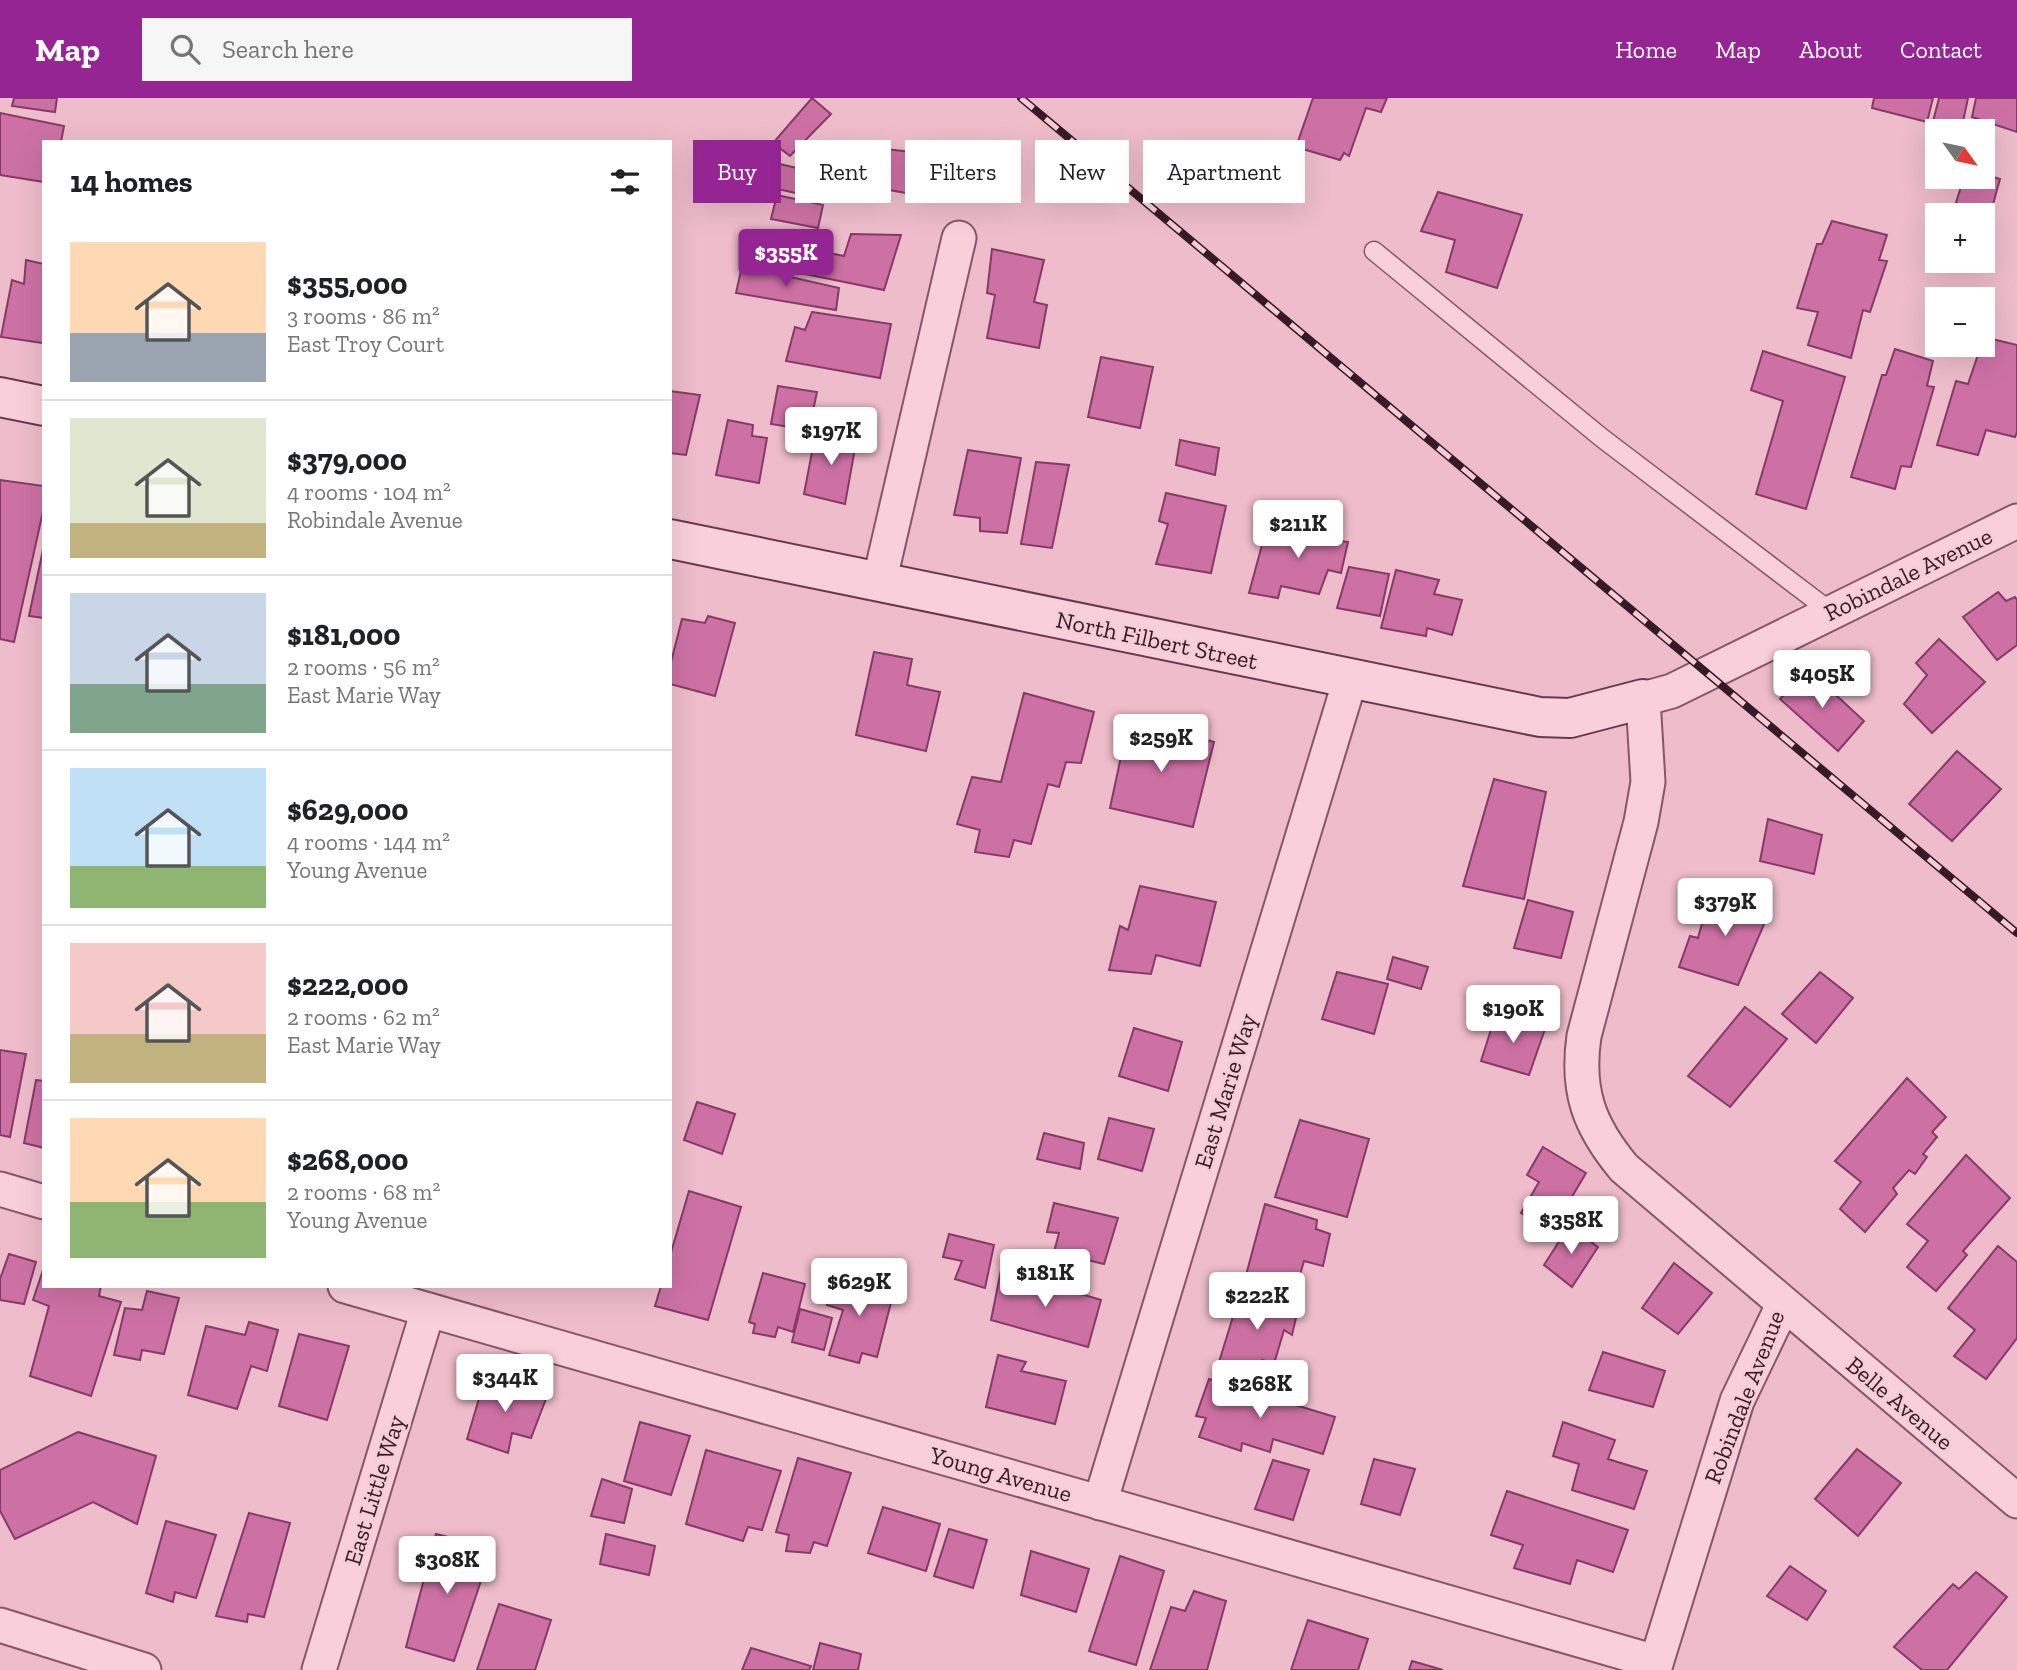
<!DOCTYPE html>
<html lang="en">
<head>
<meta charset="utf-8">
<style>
  :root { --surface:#fff; --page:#f6f6f6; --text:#202124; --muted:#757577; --line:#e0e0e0; --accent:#952593 }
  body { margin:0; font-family:"Zilla Slab",serif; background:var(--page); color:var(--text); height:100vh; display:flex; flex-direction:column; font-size:26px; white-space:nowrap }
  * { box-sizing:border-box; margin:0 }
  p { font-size:23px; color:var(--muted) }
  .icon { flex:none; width:38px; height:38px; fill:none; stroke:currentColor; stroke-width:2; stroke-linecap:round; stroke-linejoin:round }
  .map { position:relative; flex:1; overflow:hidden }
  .sheet { position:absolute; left:42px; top:42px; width:630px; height:1148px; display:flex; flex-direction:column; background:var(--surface); border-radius:0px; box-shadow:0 7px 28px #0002 }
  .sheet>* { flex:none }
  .hud { position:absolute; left:693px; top:42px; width:665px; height:63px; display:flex; gap:14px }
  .needle { width:46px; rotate:123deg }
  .controls { position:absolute; left:1925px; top:21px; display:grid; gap:14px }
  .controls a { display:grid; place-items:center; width:70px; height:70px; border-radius:0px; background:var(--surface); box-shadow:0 7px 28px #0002; font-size:35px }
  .price { position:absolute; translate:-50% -60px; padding:0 16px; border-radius:7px; background:#fff; color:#222; font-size:23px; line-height:46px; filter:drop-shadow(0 2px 4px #0008) }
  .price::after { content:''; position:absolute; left:50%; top:42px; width:21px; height:16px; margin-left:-10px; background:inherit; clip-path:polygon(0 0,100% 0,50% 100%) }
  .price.current { background:var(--accent); color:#fff }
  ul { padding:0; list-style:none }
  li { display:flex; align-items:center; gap:21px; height:175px; padding:0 28px }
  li+li { border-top:2px solid var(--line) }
  li span { display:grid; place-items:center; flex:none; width:196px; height:140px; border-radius:0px; color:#555 }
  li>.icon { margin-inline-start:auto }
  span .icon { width:84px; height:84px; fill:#fffc; stroke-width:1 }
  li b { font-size:30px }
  h2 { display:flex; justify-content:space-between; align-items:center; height:84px; padding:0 28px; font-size:30px }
  .chip { padding:0 24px; border-radius:0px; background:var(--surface); box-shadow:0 7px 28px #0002; font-size:24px; line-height:63px }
  .chip.current { background:var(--accent); color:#fff }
  header { display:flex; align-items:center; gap:42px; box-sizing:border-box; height:98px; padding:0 35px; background:var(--accent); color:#fff }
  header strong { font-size:33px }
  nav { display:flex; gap:38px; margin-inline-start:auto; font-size:24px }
  .search { width:490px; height:63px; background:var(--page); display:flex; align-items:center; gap:18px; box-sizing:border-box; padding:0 24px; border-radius:0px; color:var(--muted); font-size:26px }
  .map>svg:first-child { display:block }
  .building { fill:#cd71a4; stroke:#853b66; stroke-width:2 }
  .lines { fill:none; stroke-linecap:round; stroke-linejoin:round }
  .lane-casing { stroke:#86566b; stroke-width:21 }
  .street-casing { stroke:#86566b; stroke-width:37 }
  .secondary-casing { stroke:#67394f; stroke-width:42 }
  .lane { stroke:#f9cfdb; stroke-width:18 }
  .street { stroke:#f9cfdb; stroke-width:33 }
  .secondary { stroke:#f9cfdb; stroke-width:38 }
  .rail-casing { stroke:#351b27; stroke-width:8 }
  .rail { stroke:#f6ccd7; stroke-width:5; stroke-dasharray:16; stroke-linecap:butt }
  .labels { text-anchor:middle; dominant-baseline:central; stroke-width:5; stroke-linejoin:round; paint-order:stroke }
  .street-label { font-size:24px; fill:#351b27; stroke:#f6ccd7 }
</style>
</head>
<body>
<header>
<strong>Map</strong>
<div class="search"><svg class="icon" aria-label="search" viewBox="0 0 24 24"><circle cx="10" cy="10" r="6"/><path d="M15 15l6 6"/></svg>Search here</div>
<nav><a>Home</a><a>Map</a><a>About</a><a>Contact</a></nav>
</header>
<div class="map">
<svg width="2017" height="1572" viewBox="0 0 2017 1572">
  <rect width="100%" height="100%" fill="#eebcca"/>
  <g class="building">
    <path d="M 14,0 L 57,0 L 55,14 L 12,8 Z"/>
    <path d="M 812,0 L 831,16 L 790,58 L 773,45 Z"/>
    <path d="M 1313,0 L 1387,0 L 1381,14 L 1366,10 L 1349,58 L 1344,55 L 1340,62 L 1296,49 Z"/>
    <path d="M 1874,0 L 1933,0 L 1927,24 L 1872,10 Z"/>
    <path d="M 1939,0 L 1968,0 L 1961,33 L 1937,33 L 1937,53 L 1926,51 Z"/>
    <path d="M 1976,0 L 2017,0 L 2017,34 L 1972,19 Z"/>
    <path d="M 0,15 L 64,28 L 61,44 L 44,44 L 44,84 L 0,77 Z"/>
    <path d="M 860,48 L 911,54 L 906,95 L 851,85 Z"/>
    <path d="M 767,63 L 831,78 L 827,102 L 760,87 Z"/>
    <path d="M 1983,76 L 2000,81 L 1989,121 L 1954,111 L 1964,79 L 1983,79 Z"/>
    <path d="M 1438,94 L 1522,117 L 1497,190 L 1446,174 L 1455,142 L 1421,133 Z"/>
    <path d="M 777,97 L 823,107 L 818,130 L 771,121 Z"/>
    <path d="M 1832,123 L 1887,137 L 1879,162 L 1887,163 L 1870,214 L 1863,212 L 1851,260 L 1808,247 L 1818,214 L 1797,210 L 1817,146 L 1822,146 Z"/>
    <path d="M 851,136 L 901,137 L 884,192 L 800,175 L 805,150 L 844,158 Z"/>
    <path d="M 992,151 L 1044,162 L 1034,204 L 1047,207 L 1039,250 L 987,240 L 995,197 L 987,195 Z"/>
    <path d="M 26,162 L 44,166 L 43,245 L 1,239 L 12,182 L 24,186 Z"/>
    <path d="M 742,168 L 839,190 L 836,212 L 736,195 Z"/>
    <path d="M 812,214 L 891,226 L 880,280 L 786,263 L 795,229 L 805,232 Z"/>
    <path d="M 1984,239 L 2017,247 L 2017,334 L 2015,339 L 1986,332 L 1978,357 L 1937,347 L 1956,283 L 1968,286 Z"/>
    <path d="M 1895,251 L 1933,263 L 1927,288 L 1934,289 L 1911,369 L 1901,368 L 1895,391 L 1851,379 L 1882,277 L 1886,277 Z"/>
    <path d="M 1763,253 L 1845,279 L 1806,411 L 1756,396 L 1783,303 L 1751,292 Z"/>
    <path d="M 1101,259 L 1153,269 L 1140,330 L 1088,319 Z"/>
    <path d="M 778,288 L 817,294 L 809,332 L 771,326 Z"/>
    <path d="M 670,293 L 700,297 L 686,357 L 670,355 Z"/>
    <path d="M 728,322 L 753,327 L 752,338 L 767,340 L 759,385 L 716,377 Z"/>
    <path d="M 816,333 L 857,339 L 845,406 L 804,396 Z"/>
    <path d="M 1180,342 L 1219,350 L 1215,377 L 1176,367 Z"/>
    <path d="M 968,352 L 1021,360 L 1007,435 L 980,433 L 980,420 L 954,417 Z"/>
    <path d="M 1036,364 L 1069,367 L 1052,450 L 1021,446 Z"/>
    <path d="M 0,382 L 44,388 L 44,409 L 14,544 L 0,541 Z"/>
    <path d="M 1166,395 L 1226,408 L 1211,475 L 1156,466 L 1168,426 L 1159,423 Z"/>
    <path d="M 1305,419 L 1333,425 L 1329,441 L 1348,444 L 1341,475 L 1328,472 L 1319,496 L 1281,488 L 1278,500 L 1249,495 L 1266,432 L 1299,442 Z"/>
    <path d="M 44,447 L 44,520 L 29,518 Z"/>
    <path d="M 1349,469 L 1389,476 L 1380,518 L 1337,510 Z"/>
    <path d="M 1396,472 L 1439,482 L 1434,496 L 1462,502 L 1452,537 L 1427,530 L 1426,538 L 1381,530 Z"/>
    <path d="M 1998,494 L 2006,503 L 2015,499 L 2017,502 L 2017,547 L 1997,562 L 1963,519 Z"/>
    <path d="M 708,518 L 735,525 L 715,598 L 670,586 L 670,568 L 682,521 L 705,525 Z"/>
    <path d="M 1939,541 L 1985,584 L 1932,635 L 1904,606 L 1927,577 L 1916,565 Z"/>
    <path d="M 874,554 L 912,561 L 907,587 L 940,594 L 926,653 L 856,637 Z"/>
    <path d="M 1808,571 L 1864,623 L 1838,653 L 1780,601 Z"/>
    <path d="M 1024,595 L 1094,614 L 1081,665 L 1066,664 L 1059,689 L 1048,686 L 1031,746 L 1014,742 L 1009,759 L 975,754 L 980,732 L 957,726 L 972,679 L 1001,684 Z"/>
    <path d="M 1129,621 L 1214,644 L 1193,729 L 1110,710 Z"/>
    <path d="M 1957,653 L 2001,691 L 1952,743 L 1909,706 Z"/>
    <path d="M 1494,681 L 1546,694 L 1524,801 L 1463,788 Z"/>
    <path d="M 1768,721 L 1822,737 L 1814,776 L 1760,763 Z"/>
    <path d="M 1140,788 L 1216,804 L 1200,868 L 1156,857 L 1151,876 L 1109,872 L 1120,828 L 1128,832 Z"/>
    <path d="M 1711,792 L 1771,810 L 1738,887 L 1679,869 L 1690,838 L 1698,840 Z"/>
    <path d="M 1528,802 L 1573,814 L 1561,860 L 1514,850 Z"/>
    <path d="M 1393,859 L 1428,869 L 1421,891 L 1387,881 Z"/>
    <path d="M 1337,874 L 1388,886 L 1374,936 L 1322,921 Z"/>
    <path d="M 1820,874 L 1853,900 L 1816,945 L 1782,916 Z"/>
    <path d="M 1745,909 L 1787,941 L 1730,1009 L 1688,978 Z"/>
    <path d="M 1495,919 L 1545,931 L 1529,977 L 1481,963 Z"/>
    <path d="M 1134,930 L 1182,944 L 1168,993 L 1119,978 Z"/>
    <path d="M 0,952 L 26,956 L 10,1039 L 0,1037 Z"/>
    <path d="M 1907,980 L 1946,1019 L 1932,1034 L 1937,1039 L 1923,1056 L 1927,1059 L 1915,1076 L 1909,1072 L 1893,1090 L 1897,1096 L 1865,1134 L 1840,1111 L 1861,1084 L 1835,1063 Z"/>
    <path d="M 36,982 L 44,983 L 44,1050 L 24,1045 Z"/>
    <path d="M 697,1004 L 735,1016 L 722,1056 L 684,1042 Z"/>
    <path d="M 1109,1020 L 1154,1031 L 1142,1073 L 1098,1061 Z"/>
    <path d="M 1300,1022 L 1369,1041 L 1347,1119 L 1275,1099 Z"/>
    <path d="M 1044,1035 L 1084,1045 L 1080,1071 L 1037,1061 Z"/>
    <path d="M 1543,1049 L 1586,1075 L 1551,1134 L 1521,1115 L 1539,1084 L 1527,1077 Z"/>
    <path d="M 1966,1057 L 2010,1100 L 1963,1153 L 1967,1157 L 1936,1193 L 1907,1169 L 1928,1143 L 1907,1126 Z"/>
    <path d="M 689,1093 L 741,1109 L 708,1222 L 655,1208 L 661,1188 L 670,1188 L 670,1158 Z"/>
    <path d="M 1054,1105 L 1118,1120 L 1104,1166 L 1054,1154 L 1059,1135 L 1047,1134 Z"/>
    <path d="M 1265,1106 L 1317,1122 L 1316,1131 L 1330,1136 L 1323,1168 L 1304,1163 L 1295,1194 L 1245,1181 Z"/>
    <path d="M 1569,1128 L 1598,1149 L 1572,1189 L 1544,1167 Z"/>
    <path d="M 949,1136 L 994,1147 L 985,1190 L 955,1181 L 962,1163 L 943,1159 Z"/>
    <path d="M 1998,1148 L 2017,1164 L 2017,1240 L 1986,1281 L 1954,1258 L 1975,1232 L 1948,1210 Z"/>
    <path d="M 9,1156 L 36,1164 L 24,1206 L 0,1202 L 0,1181 Z"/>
    <path d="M 1674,1165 L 1712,1195 L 1678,1236 L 1642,1210 Z"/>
    <path d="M 44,1169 L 44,1188 L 101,1188 L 99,1198 L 121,1204 L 91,1298 L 30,1278 L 49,1208 L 33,1202 Z"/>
    <path d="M 1001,1172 L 1101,1202 L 1088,1249 L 991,1222 Z"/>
    <path d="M 763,1175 L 805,1186 L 793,1234 L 778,1229 L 775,1239 L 753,1235 L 755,1226 L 749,1224 Z"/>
    <path d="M 835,1178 L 894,1193 L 877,1259 L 862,1255 L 859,1265 L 829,1257 L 843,1212 L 827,1207 Z"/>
    <path d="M 147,1193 L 179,1200 L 164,1256 L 142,1252 L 140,1262 L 114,1257 L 125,1210 L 142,1212 Z"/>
    <path d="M 1240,1196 L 1298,1211 L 1292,1237 L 1284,1232 L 1274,1266 L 1262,1262 L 1258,1273 L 1219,1264 Z"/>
    <path d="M 800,1211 L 832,1220 L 824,1252 L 792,1244 Z"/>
    <path d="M 249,1224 L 278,1232 L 267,1273 L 251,1268 L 237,1311 L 188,1297 L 206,1228 L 245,1237 Z"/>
    <path d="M 299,1236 L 349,1248 L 327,1322 L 279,1308 Z"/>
    <path d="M 1603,1254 L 1665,1273 L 1653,1309 L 1589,1292 Z"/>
    <path d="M 998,1257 L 1026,1264 L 1021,1273 L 1066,1283 L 1055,1326 L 986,1309 Z"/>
    <path d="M 486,1277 L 547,1298 L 531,1340 L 512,1335 L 508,1355 L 467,1341 Z"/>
    <path d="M 1209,1281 L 1335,1319 L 1323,1356 L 1273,1341 L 1270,1354 L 1242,1345 L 1241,1353 L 1199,1339 L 1206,1320 L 1196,1318 Z"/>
    <path d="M 640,1324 L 690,1338 L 671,1397 L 624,1383 Z"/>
    <path d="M 1563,1324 L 1615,1342 L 1608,1361 L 1647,1373 L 1634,1411 L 1572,1392 L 1579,1366 L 1553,1358 Z"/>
    <path d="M 78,1334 L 156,1358 L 137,1426 L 93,1404 L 15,1441 L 0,1413 L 0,1372 Z"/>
    <path d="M 1857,1351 L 1901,1385 L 1858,1438 L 1815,1401 Z"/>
    <path d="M 706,1352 L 781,1373 L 762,1432 L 748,1429 L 743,1443 L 686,1426 Z"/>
    <path d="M 798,1360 L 851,1375 L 827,1448 L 814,1444 L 810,1455 L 786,1453 L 789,1437 L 776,1434 Z"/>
    <path d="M 1374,1361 L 1415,1371 L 1400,1417 L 1361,1406 Z"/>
    <path d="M 1273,1362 L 1309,1372 L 1293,1422 L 1255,1411 Z"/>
    <path d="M 602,1381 L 632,1391 L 624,1425 L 591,1418 Z"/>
    <path d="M 1507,1393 L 1628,1432 L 1613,1474 L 1577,1462 L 1570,1486 L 1514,1470 L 1523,1447 L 1491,1437 Z"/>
    <path d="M 883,1409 L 940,1426 L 926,1473 L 868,1455 Z"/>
    <path d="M 249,1415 L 290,1425 L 264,1519 L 248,1516 L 247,1524 L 216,1518 Z"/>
    <path d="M 166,1423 L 216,1437 L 196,1500 L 175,1494 L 173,1504 L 146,1495 Z"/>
    <path d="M 949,1431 L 987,1442 L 973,1490 L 934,1478 Z"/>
    <path d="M 436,1436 L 492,1450 L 454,1563 L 406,1549 Z"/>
    <path d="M 606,1436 L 655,1448 L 649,1477 L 600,1466 Z"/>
    <path d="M 1031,1453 L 1089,1471 L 1076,1514 L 1021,1497 Z"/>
    <path d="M 1120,1458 L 1164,1473 L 1136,1567 L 1089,1553 Z"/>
    <path d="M 1790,1468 L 1826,1493 L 1807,1522 L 1767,1498 Z"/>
    <path d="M 1976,1474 L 2007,1499 L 1947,1572 L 1922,1572 L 1894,1549 L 1953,1486 L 1959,1491 Z"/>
    <path d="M 1194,1493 L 1226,1503 L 1207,1572 L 1150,1572 L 1171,1509 L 1185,1513 Z"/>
    <path d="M 499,1506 L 551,1522 L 535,1572 L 477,1572 Z"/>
    <path d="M 1308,1522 L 1368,1541 L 1358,1572 L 1291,1572 Z"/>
    <path d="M 820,1545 L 861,1556 L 858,1572 L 813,1572 Z"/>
    <path d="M 751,1550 L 811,1568 L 809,1572 L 742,1572 Z"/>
    <path d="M 1412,1563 L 1443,1572 L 1409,1572 Z"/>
  </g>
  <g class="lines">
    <g class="lane-casing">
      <path id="lane" d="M 1374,153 L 1602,340 L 1831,514"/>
    </g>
    <g class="street-casing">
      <g id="street">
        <path d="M 2017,423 L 1672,593 L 1643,601 L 1648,684 L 1641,724 L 1584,938 C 1576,993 1589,1028 1624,1070 L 2017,1403"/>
        <path d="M 879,485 L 959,140"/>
        <path d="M 0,1091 L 44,1104"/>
        <path d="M 345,1188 L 1656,1564"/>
        <path d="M 1100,1405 L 1350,582"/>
        <path d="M 0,1527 L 144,1572"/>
        <path d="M 319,1572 L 428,1212"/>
        <path d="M 1654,1572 L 1737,1303 L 1783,1207"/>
      </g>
    </g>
    <g class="secondary-casing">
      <g id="secondary">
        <path d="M 0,299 L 44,308"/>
        <path d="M 670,441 L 1540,619 L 1570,620 L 1643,601"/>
      </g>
    </g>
    <use href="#lane" class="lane"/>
    <use href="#street" class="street"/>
    <use href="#secondary" class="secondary"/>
    <g class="rail-casing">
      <path id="rail" d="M 1021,0 L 2017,835"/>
    </g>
    <use href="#rail" class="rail"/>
  </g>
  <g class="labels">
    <g class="street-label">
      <text transform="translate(1908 476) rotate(-26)">Robindale Avenue</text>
      <text transform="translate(1157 542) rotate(12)">North Filbert Street</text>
      <text transform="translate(1225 993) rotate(-73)">East Marie Way</text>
      <text transform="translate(1744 1299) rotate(-69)">Robindale Avenue</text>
      <text transform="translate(1900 1305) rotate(40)">Belle Avenue</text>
      <text transform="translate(1001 1376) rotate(16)">Young Avenue</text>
      <text transform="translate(374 1392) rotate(-73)">East Little Way</text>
    </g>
  </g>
</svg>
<div class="controls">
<a><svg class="needle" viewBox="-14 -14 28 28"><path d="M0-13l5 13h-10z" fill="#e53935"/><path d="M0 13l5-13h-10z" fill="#757577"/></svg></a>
<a>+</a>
<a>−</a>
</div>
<b class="price current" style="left:786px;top:191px">$355K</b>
<b class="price" style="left:831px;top:369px">$197K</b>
<b class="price" style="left:1298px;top:462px">$211K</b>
<b class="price" style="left:1822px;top:612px">$405K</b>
<b class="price" style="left:1161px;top:676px">$259K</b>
<b class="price" style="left:1725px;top:840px">$379K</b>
<b class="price" style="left:1513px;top:947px">$190K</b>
<b class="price" style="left:1571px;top:1158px">$358K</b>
<b class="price" style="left:1045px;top:1211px">$181K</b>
<b class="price" style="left:859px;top:1220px">$629K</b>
<b class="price" style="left:1257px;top:1234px">$222K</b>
<b class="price" style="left:505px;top:1316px">$344K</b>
<b class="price" style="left:1260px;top:1322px">$268K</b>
<b class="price" style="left:447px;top:1498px">$308K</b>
<div class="hud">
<a class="chip current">Buy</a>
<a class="chip">Rent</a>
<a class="chip">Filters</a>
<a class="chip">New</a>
<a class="chip">Apartment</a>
</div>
<section class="sheet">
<h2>14 homes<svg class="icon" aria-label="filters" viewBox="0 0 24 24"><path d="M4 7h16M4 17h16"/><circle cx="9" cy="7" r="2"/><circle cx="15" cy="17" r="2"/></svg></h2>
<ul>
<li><span style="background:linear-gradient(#ffd9b3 65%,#9aa5b1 0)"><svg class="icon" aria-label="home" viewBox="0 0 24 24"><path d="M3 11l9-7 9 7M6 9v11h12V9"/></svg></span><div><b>$355,000</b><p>3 rooms · 86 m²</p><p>East Troy Court</p></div></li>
<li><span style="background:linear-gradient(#dfe7d0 75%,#c2b280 0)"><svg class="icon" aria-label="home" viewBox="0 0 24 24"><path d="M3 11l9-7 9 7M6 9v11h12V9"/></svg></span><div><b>$379,000</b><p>4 rooms · 104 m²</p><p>Robindale Avenue</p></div></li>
<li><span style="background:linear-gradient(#c9d6e8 65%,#7fa58c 0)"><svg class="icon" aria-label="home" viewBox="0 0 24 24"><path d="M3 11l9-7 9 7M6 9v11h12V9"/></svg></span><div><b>$181,000</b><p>2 rooms · 56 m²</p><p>East Marie Way</p></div></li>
<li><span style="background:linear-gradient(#bfe0f5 70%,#8fb573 0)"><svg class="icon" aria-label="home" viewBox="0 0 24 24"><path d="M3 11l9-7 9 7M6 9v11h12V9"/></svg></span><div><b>$629,000</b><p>4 rooms · 144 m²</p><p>Young Avenue</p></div></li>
<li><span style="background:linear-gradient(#f6c9c9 65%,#c2b280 0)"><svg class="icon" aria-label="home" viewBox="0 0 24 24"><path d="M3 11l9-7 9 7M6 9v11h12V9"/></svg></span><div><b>$222,000</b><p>2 rooms · 62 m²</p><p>East Marie Way</p></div></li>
<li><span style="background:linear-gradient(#ffd9b3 60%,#8fb573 0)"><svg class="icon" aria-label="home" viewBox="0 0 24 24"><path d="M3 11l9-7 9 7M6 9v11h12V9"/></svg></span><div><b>$268,000</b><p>2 rooms · 68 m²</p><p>Young Avenue</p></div></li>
</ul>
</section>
</div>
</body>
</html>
